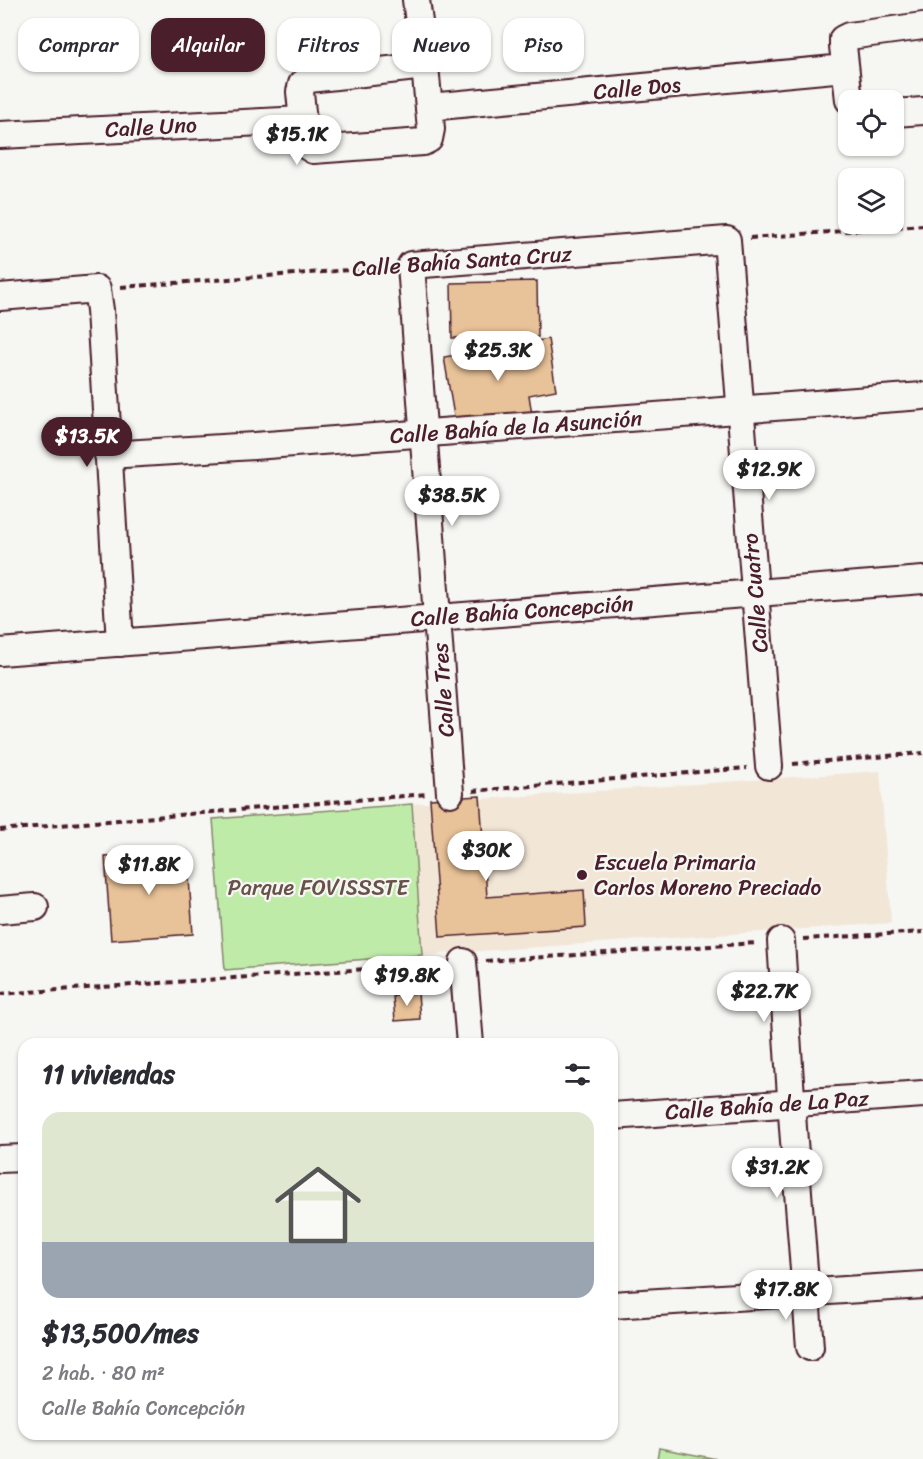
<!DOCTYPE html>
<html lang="es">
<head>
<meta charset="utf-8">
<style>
  :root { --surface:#fff; --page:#f2f2f3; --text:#2b2b33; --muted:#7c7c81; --line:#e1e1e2; --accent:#4a1f2b }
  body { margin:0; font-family:Sriracha,sans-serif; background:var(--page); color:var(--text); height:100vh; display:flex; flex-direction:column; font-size:22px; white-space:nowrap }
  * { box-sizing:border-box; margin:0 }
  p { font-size:20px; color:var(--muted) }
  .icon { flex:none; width:33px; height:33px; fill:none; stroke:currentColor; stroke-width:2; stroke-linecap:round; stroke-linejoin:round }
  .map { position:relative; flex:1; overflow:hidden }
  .details { position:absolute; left:18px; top:1038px; width:600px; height:402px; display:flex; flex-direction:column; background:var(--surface); border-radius:18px; box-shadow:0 2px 4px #0004 }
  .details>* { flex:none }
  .top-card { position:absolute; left:18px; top:18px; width:600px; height:54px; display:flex; gap:12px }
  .controls { position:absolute; left:838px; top:90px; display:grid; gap:12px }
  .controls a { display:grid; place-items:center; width:66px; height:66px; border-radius:12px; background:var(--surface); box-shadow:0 2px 4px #0004; font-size:30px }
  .price { position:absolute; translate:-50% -51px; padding:0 14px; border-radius:21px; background:#fff; color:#222; font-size:20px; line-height:39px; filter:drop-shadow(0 2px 3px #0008) }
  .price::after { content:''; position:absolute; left:50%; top:36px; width:18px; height:14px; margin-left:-9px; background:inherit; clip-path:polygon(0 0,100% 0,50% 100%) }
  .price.current { background:var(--accent); color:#fff }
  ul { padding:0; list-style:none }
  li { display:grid; align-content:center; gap:12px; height:318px; padding:0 24px }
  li+li { border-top:2px solid var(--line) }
  li span { display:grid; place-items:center; height:186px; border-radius:18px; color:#555 }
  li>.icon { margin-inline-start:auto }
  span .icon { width:108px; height:108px; fill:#fffc; stroke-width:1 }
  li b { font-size:26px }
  h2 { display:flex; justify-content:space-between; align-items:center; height:72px; padding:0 24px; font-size:26px }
  .tag { padding:0 21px; border-radius:18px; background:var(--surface); box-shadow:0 2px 4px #0004; font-size:21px; line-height:54px }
  .tag.current { background:var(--accent); color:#fff }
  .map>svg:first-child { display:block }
  .built { fill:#f2e6d7 }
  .green { fill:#bfeba9; stroke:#84856a; stroke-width:1.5 }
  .building { fill:#e8c298; stroke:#4a1f2b; stroke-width:1.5 }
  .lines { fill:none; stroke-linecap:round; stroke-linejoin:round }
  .minor-casing { stroke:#4a1f2b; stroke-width:30 }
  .path { stroke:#4a1f2b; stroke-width:4; stroke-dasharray:6 4.5; stroke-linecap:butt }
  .minor { stroke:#f6f6f2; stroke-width:26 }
  .poi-dot { fill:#4a1f2b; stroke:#f6f6f2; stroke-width:2 }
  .labels { text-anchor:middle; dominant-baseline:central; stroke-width:4.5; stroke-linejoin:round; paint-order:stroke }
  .street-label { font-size:22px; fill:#4a1f2b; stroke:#f6f6f2 }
  .poi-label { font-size:22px; fill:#4a1f2b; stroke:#f6f6f2; text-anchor:start }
  .park-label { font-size:22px; fill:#67524a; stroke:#f6f6f2 }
</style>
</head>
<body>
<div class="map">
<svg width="923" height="1459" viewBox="0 0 923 1459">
  <rect width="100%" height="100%" fill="#f6f6f2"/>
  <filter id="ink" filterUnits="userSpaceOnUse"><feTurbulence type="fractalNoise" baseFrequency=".0167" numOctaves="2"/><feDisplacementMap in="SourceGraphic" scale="12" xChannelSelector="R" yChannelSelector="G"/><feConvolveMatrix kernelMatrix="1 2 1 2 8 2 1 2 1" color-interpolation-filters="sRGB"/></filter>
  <g filter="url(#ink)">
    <path class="built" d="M 880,771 L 891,923 L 422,955 L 412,804 Z"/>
    <g class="green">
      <path d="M 412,804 L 422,955 L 225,970 L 213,819 Z"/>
      <path d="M 659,1448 L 717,1459 L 657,1459 Z"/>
    </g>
    <g class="building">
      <path d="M 537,281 L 538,337 L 452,338 L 451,283 Z"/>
      <path d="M 548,339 L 556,390 L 529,395 L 532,415 L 456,428 L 444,357 Z"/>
      <path d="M 480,796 L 487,897 L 584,890 L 586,927 L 440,937 L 430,799 Z"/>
      <path d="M 187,851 L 193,934 L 111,940 L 105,857 Z"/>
      <path d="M 418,993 L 420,1019 L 395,1021 L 393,996 Z"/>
    </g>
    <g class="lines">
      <g class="minor-casing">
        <g id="minor">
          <path d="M 416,0 L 425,66 L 431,129 L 429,139 L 423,142 L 313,150 L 308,147 L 305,142 L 300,92 L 302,84 L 309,79 L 425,66"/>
          <path d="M 849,100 L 843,46 L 843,39 L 849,36 L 923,26"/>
          <path d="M 429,107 L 845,68"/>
          <path d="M 894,113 L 923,111"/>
          <path d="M 0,135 L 303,120"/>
          <path d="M 0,297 L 97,289 L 100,310 L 120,643"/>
          <path d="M 108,455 L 254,446 L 923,396"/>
          <path d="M 0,652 L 923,580"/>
          <path d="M 450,793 L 411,265 L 727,240 L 769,766"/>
          <path d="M 0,910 L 35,907"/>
          <path d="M 781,941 L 793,1128 L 810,1347"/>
          <path d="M 463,962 L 470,1044"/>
          <path d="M 612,1116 L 923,1094"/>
          <path d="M 0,1159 L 24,1158"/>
          <path d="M 612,1305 L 923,1285"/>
        </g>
      </g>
      <g class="path">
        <path d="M 750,238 L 923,225"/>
        <path d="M 121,287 L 389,267"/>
        <path d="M 793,764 L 923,753"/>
        <path d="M 473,791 L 747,768"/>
        <path d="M 0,830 L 427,794"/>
        <path d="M 803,939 L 923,932"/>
        <path d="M 486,961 L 756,943"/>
        <path d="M 0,994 L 439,964"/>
      </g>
      <use href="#minor" class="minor"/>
    </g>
  </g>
  <circle class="poi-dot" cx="582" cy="875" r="6"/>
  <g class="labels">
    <g class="street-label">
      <text transform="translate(637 88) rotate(-5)">Calle Dos</text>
      <text transform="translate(151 127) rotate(-3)">Calle Uno</text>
      <text transform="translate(462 261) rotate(-4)">Calle Bahía Santa Cruz</text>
      <text transform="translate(516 427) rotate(-4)">Calle Bahía de la Asunción</text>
      <text transform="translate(755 593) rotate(-95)">Calle Cuatro</text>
      <text transform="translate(522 611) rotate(-4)">Calle Bahía Concepción</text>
      <text transform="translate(443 690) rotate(-94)">Calle Tres</text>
      <text transform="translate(767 1105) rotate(-4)">Calle Bahía de La Paz</text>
    </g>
    <g class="poi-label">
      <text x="594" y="862">Escuela Primaria<tspan x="594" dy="25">Carlos Moreno Preciado</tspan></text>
    </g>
    <g class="park-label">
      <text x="318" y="887">Parque FOVISSSTE</text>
    </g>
  </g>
</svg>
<div class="controls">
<a><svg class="icon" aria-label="locate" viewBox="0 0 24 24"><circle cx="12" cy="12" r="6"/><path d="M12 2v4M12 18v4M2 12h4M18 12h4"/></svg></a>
<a><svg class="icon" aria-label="layers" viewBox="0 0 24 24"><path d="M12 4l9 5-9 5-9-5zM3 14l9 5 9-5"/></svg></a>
</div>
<b class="price" style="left:297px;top:166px">$15.1K</b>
<b class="price" style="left:498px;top:382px">$25.3K</b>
<b class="price current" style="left:87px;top:468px">$13.5K</b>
<b class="price" style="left:769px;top:501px">$12.9K</b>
<b class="price" style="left:452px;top:527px">$38.5K</b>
<b class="price" style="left:486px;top:882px">$30K</b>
<b class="price" style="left:149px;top:896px">$11.8K</b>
<b class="price" style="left:407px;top:1007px">$19.8K</b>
<b class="price" style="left:764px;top:1023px">$22.7K</b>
<b class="price" style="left:777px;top:1199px">$31.2K</b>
<b class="price" style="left:786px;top:1321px">$17.8K</b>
<div class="top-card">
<a class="tag">Comprar</a>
<a class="tag current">Alquilar</a>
<a class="tag">Filtros</a>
<a class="tag">Nuevo</a>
<a class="tag">Piso</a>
</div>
<section class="details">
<h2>11 viviendas<svg class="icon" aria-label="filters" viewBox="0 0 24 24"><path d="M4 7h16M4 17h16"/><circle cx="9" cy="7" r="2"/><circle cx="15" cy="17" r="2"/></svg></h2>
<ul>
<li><span style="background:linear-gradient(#dfe7d0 70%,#9aa5b1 0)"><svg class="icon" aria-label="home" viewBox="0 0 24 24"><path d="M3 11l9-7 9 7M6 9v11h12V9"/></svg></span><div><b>$13,500/mes</b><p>2 hab. · 80 m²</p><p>Calle Bahía Concepción</p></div></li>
</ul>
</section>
</div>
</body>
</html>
